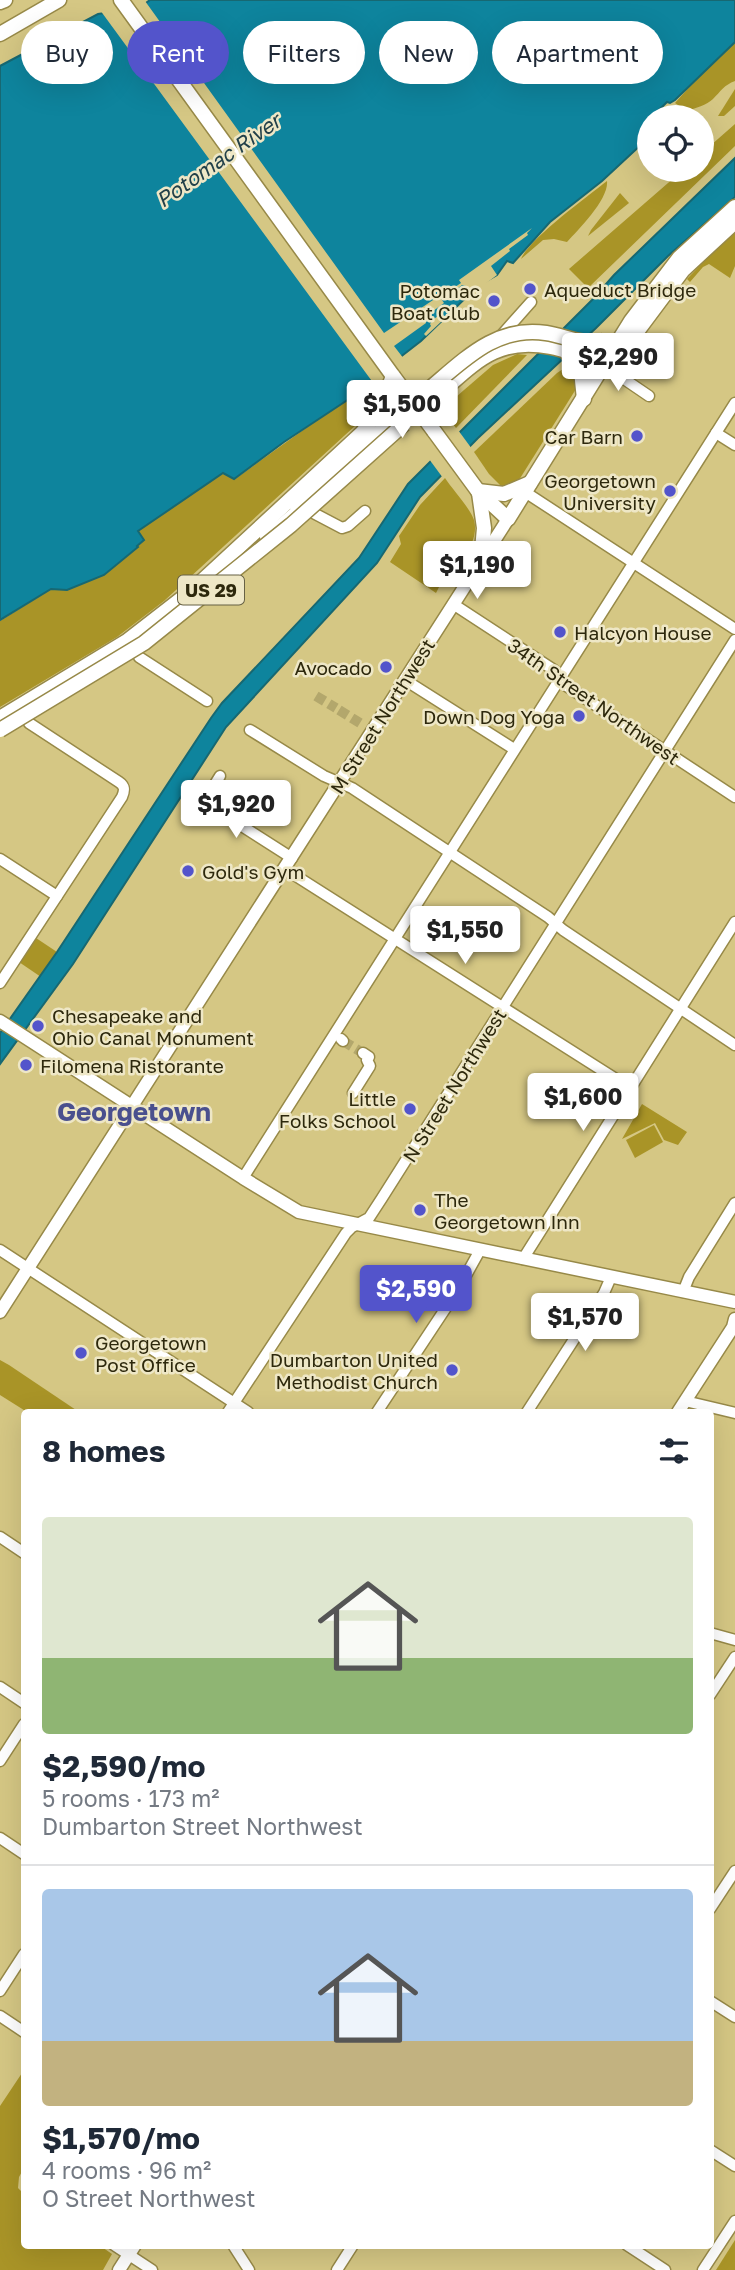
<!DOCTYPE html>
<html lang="en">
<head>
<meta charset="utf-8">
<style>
  :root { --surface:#fff; --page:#f6f6f7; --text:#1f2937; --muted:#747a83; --line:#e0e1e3; --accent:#5354cb }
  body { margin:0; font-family:"Golos Text",sans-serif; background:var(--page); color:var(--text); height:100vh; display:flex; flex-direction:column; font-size:26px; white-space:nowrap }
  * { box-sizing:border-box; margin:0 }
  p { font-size:23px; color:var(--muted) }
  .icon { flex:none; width:38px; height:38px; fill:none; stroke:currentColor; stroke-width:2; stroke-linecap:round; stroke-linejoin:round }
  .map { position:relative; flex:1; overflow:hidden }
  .sheet { position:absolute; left:21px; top:1409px; width:693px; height:840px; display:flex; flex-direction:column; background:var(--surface); border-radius:7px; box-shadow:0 7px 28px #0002 }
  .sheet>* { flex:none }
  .banner { position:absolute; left:21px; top:21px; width:693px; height:63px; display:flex; gap:14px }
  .buttons { position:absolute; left:637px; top:105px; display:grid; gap:14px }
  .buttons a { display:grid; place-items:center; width:77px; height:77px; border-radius:50%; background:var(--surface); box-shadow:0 7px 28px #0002; font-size:35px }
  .price { position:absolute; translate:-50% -60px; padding:0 16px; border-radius:7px; background:#fff; color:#222; font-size:23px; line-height:46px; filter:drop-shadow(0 2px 4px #0008) }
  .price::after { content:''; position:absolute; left:50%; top:42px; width:21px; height:16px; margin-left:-10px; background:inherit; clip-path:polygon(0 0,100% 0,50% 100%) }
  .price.current { background:var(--accent); color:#fff }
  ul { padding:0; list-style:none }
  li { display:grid; align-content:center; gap:14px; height:371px; padding:0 21px }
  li+li { border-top:2px solid var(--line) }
  li span { display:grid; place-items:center; height:217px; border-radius:7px; color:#555 }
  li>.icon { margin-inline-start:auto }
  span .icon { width:126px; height:126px; fill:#fffc; stroke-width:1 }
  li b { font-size:30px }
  h2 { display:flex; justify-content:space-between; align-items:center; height:84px; padding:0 21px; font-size:30px }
  .pill { padding:0 24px; border-radius:32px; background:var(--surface); box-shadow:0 7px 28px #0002; font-size:24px; line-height:63px }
  .pill.current { background:var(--accent); color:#fff }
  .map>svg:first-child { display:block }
  .green { fill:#a99427 }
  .water { fill:#0e849d; stroke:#176872; stroke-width:2 }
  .pier { fill:#d5c784 }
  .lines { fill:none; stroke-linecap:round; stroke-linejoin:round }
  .minor-tunnel { stroke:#b3a76c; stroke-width:10; stroke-dasharray:10 5; stroke-linecap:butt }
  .minor-casing { stroke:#978948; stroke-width:13 }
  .major-casing { stroke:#978948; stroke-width:15 }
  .highway-casing { stroke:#978948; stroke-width:17 }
  .minor { stroke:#fff; stroke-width:10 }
  .major { stroke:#fff; stroke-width:12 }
  .highway { stroke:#fff; stroke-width:14 }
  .highway-bridge-casing { stroke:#978948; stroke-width:17; stroke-linecap:butt }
  .highway-bridge { stroke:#fff; stroke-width:14 }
  .poi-dot { fill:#5354cb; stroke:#eee7c6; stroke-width:2.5 }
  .labels { text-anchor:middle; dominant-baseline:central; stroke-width:5; stroke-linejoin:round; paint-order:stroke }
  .shield { fill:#eee7c6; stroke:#676144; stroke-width:2 }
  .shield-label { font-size:18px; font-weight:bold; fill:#2d280c }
  .poi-label { font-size:19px; fill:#2d280c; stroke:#eee7c6; text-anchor:start }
  .street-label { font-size:19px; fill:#2d280c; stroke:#eee7c6 }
  .water-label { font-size:21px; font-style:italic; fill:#224049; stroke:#eee7c6 }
  .district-label { font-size:26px; font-weight:bold; fill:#4a508e; stroke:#eee7c6 }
</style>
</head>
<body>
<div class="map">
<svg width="735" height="2270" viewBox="0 0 735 2270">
  <rect width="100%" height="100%" fill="#d5c784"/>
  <g class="green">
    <path d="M 735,42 L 735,81 C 724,85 721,91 713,99 C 707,105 695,108 687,111 L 675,103 L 706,68 Z"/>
    <path d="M 735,89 L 735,106 L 724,116 L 718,116 Z"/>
    <path d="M 735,124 L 735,146 L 588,288 L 569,269 L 683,170 L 702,170 L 702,153 Z"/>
    <path d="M 607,181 C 609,199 579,229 567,242 L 554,239 L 543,240 L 521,259 C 529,239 587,197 607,181 Z"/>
    <path d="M 620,193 L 629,203 L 588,236 L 591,230 Z"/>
    <path d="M 735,229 L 735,266 L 730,278 L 709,264 L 703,267 L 690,282 L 687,279 Z"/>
    <path d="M 517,354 L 527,355 L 456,428 L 442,409 L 493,365 Z"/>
    <path d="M 569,365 L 577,379 L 576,389 L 519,480 L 502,487 L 489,474 L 474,452 L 557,373 Z"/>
    <path d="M 373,380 L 380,391 L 376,401 L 356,425 L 164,601 L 117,637 L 0,707 L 0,621 L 51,589 L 67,590 L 104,575 L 137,548 L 137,546 L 143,540 L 138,531 L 224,472 L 235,479 Z"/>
    <path d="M 445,478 C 452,489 470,508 474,520 C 480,542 459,564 447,580 L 443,579 L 436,593 L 390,562 L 401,544 L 399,536 L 420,505 Z"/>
    <path d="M 36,938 L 57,952 L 41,977 L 19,962 Z"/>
    <path d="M 642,1104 L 687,1132 L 678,1145 L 664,1140 L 655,1123 L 622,1139 Z"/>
    <path d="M 654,1125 L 663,1142 L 635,1158 L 626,1140 Z"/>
    <path d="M 0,1360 L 9,1365 L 79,1412 L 27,1412 L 0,1395 Z"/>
    <path d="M 24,2070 L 24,2168 L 19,2177 L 18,2188 L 24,2194 L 24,2245 L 99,2245 L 112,2254 L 103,2270 L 0,2270 L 0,2106 Z"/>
    <path d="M 735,2240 L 735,2270 L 716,2270 Z"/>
  </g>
  <g class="water">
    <path d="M 150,0 L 735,0 L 735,42 L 675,100 L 670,103 L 667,102 L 652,117 L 649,117 L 644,142 L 602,181 L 550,222 L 513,263 L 507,261 L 497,275 L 478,286 L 421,341 L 363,386 L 358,393 L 284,442 L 234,479 L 223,473 L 138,531 L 144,540 L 137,546 L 138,547 L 104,575 L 67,590 L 51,589 L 0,620 L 0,66 L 98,14 L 139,8 Z"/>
    <path d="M 735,158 L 735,197 L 668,256 L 596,328 L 478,438 L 420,497 L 377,563 L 226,727 L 73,964 L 0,1064 L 0,1033 L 57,952 L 211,718 L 222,703 L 359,558 L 408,484 L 592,300 L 614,275 Z"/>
  </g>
  <g class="pier">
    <path d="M 145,1 L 384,333 L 439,296 L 444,303 L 429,314 L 434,319 L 439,315 L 443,320 L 426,336 L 424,334 L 431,326 L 430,324 L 432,321 L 426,316 L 424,317 L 426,323 L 394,346 L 404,359 L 374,384 L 100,10 L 111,8 L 124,8 Z"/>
    <path d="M 532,228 L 527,233 L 528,235 L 509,249 L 510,251 L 491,266 L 497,275 L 472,294 L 466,286 L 462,285 L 457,289 L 455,287 L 461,283 L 459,280 Z"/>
    <path d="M 458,430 L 472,449 L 443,478 L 429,459 Z"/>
  </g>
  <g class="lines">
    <g class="minor-tunnel">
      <path d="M 316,696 L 336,708"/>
      <path d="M 339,710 L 360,723"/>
      <path d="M 343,1041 L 363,1053"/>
    </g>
    <g class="minor-casing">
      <g id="minor">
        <path d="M 499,338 L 531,302"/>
        <path d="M 605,366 L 649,396"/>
        <path d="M 395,425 L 436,391"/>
        <path d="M 716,433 L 735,445"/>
        <path d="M 525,492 L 735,629"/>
        <path d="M 304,508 L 342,528 L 348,526 L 365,511"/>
        <path d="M 265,537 L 303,505"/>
        <path d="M 453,604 L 554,670 L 565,685 L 735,797"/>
        <path d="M 139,657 L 207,701"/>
        <path d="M 405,680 L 514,749"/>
        <path d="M 250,730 L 324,776 L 352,788 L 548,917 L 563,930 L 735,1045"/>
        <path d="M 195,796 L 292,858"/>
        <path d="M 204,802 L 220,776"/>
        <path d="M 0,859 L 57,896"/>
        <path d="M 285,869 L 630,1088"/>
        <path d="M 0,983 L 122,797 C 125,790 125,786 119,782 L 29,723"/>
        <path d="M 341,1039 L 343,1041"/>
        <path d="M 353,1093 L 370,1066 L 367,1060 L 369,1057 L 363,1053"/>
        <path d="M 243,1178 L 735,403"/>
        <path d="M 0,1250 L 248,1412"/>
        <path d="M 523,1259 L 735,922"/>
        <path d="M 683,1292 L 689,1277 L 735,1203"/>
        <path d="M 685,1401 L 735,1413"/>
        <path d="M 228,1412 L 346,1233 L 352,1227 L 369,1218 L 382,1198 L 735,640"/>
        <path d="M 377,1412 L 459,1288 L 480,1250"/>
        <path d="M 527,1412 L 604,1293 L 611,1277"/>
        <path d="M 0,1537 L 24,1553"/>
        <path d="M 710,1633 L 735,1640"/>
        <path d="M 0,1687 L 24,1703"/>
        <path d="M 710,1695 L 735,1657"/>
        <path d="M 0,1761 L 24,1724"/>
        <path d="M 0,1838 L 24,1854"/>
        <path d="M 710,1909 L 735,1871"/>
        <path d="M 0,1991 L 24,1954"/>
        <path d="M 710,2001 L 735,2017"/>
        <path d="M 0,2016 L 24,2032"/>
        <path d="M 710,2150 L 735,2166"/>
        <path d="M 114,2245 L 152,2270"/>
        <path d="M 233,2245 L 249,2270"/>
        <path d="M 627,2245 L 665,2270"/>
        <path d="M 337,2270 L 353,2245"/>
        <path d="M 703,2270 L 735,2221"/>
      </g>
    </g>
    <g class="major-casing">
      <g id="major">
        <path d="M 0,1021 L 243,1178 L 299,1212 L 735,1302"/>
        <path d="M 0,1312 L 508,519"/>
        <path d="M 678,1412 L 733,1327 L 735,1319"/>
        <path d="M 119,2270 L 135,2245"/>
      </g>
    </g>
    <g class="highway-casing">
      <g id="highway">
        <path d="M 121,0 L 393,376 L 380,410 L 362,433 L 189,593"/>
        <path d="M 0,2 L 5,0"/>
        <path d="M 0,34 L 59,0"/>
        <path d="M 567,353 L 581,371 L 584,399"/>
        <path d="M 613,358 L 627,345 L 683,270 L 735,222"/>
        <path d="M 434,398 C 453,383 472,362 494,352 C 531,335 570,351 605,366"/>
        <path d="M 434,431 L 478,491 L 508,519 L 631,321 L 679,258 L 735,207"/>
        <path d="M 478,491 L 504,494 L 530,483"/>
        <path d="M 479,493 L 484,528 L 481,561"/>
        <path d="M 296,505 L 398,416"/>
        <path d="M 0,718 L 127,641 L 194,589"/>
      </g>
    </g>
    <use href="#minor" class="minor"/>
    <use href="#major" class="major"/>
    <use href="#highway" class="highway"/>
    <g class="highway-bridge-casing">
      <g id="highway-bridge">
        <path d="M 393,376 L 434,431"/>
        <path d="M 428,390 C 463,361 496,325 546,333 C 566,336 583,346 604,341"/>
        <path d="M 0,730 L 144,643 L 291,525 L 404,424"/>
      </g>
    </g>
    <use href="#highway-bridge" class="highway-bridge"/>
  </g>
  <g class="poi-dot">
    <circle cx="530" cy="289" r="7"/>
    <circle cx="494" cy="301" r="7"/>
    <circle cx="637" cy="436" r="7"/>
    <circle cx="670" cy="491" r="7"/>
    <circle cx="560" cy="632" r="7"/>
    <circle cx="386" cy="667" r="7"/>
    <circle cx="579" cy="716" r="7"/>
    <circle cx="188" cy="871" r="7"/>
    <circle cx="38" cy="1026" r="7"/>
    <circle cx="26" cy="1065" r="7"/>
    <circle cx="410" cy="1109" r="7"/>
    <circle cx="420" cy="1210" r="7"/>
    <circle cx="81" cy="1353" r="7"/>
    <circle cx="452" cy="1370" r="7"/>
  </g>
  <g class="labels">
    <rect class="shield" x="178" y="575.5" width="66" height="29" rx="5"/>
    <g class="shield-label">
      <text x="211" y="590">US 29</text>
    </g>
    <g class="poi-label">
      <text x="544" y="289">Aqueduct Bridge</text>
      <text x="480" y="290" text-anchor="end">Potomac<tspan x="480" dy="22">Boat Club</tspan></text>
      <text x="623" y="436" text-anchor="end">Car Barn</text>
      <text x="656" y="480" text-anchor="end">Georgetown<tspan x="656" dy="22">University</tspan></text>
      <text x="574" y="632">Halcyon House</text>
      <text x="372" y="667" text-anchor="end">Avocado</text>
      <text x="565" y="716" text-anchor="end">Down Dog Yoga</text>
      <text x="202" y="871">Gold's Gym</text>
      <text x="52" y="1015">Chesapeake and<tspan x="52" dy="22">Ohio Canal Monument</tspan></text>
      <text x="40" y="1065">Filomena Ristorante</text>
      <text x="396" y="1098" text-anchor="end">Little<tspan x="396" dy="22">Folks School</tspan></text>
      <text x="434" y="1199">The<tspan x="434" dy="22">Georgetown Inn</tspan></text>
      <text x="95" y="1342">Georgetown<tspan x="95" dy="22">Post Office</tspan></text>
      <text x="438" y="1359" text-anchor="end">Dumbarton United<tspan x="438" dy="22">Methodist Church</tspan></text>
    </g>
    <g class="street-label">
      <text transform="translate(594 701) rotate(35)">34th Street Northwest</text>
      <text transform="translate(382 716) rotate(-58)">M Street Northwest</text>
      <text transform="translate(454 1085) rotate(-58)">N Street Northwest</text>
    </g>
    <g class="water-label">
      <text transform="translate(218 160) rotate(-35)">Potomac River</text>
    </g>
    <g class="district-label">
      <text x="134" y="1111">Georgetown</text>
    </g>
  </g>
</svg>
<div class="buttons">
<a><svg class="icon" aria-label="locate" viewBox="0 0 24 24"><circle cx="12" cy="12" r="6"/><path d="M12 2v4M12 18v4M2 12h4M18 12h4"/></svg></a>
</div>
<b class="price" style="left:618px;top:393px">$2,290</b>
<b class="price" style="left:402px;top:440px">$1,500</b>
<b class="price" style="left:477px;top:601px">$1,190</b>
<b class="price" style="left:236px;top:840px">$1,920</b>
<b class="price" style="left:465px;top:966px">$1,550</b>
<b class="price" style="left:583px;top:1133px">$1,600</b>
<b class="price current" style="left:416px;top:1325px">$2,590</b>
<b class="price" style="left:585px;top:1353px">$1,570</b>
<div class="banner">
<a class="pill">Buy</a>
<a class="pill current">Rent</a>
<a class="pill">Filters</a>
<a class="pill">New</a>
<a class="pill">Apartment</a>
</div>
<section class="sheet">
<h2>8 homes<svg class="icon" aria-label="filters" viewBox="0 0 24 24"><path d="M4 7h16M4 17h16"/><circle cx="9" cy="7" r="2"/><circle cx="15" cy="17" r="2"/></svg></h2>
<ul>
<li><span style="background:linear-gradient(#dfe7d0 65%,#8fb573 0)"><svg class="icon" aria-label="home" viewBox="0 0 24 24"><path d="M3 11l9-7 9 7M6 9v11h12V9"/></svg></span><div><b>$2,590/mo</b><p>5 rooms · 173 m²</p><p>Dumbarton Street Northwest</p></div></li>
<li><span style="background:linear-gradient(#a9c7e8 70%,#c2b280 0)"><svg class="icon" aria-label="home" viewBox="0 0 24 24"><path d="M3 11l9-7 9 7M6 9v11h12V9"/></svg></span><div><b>$1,570/mo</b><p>4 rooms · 96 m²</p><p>O Street Northwest</p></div></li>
</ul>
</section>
</div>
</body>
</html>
